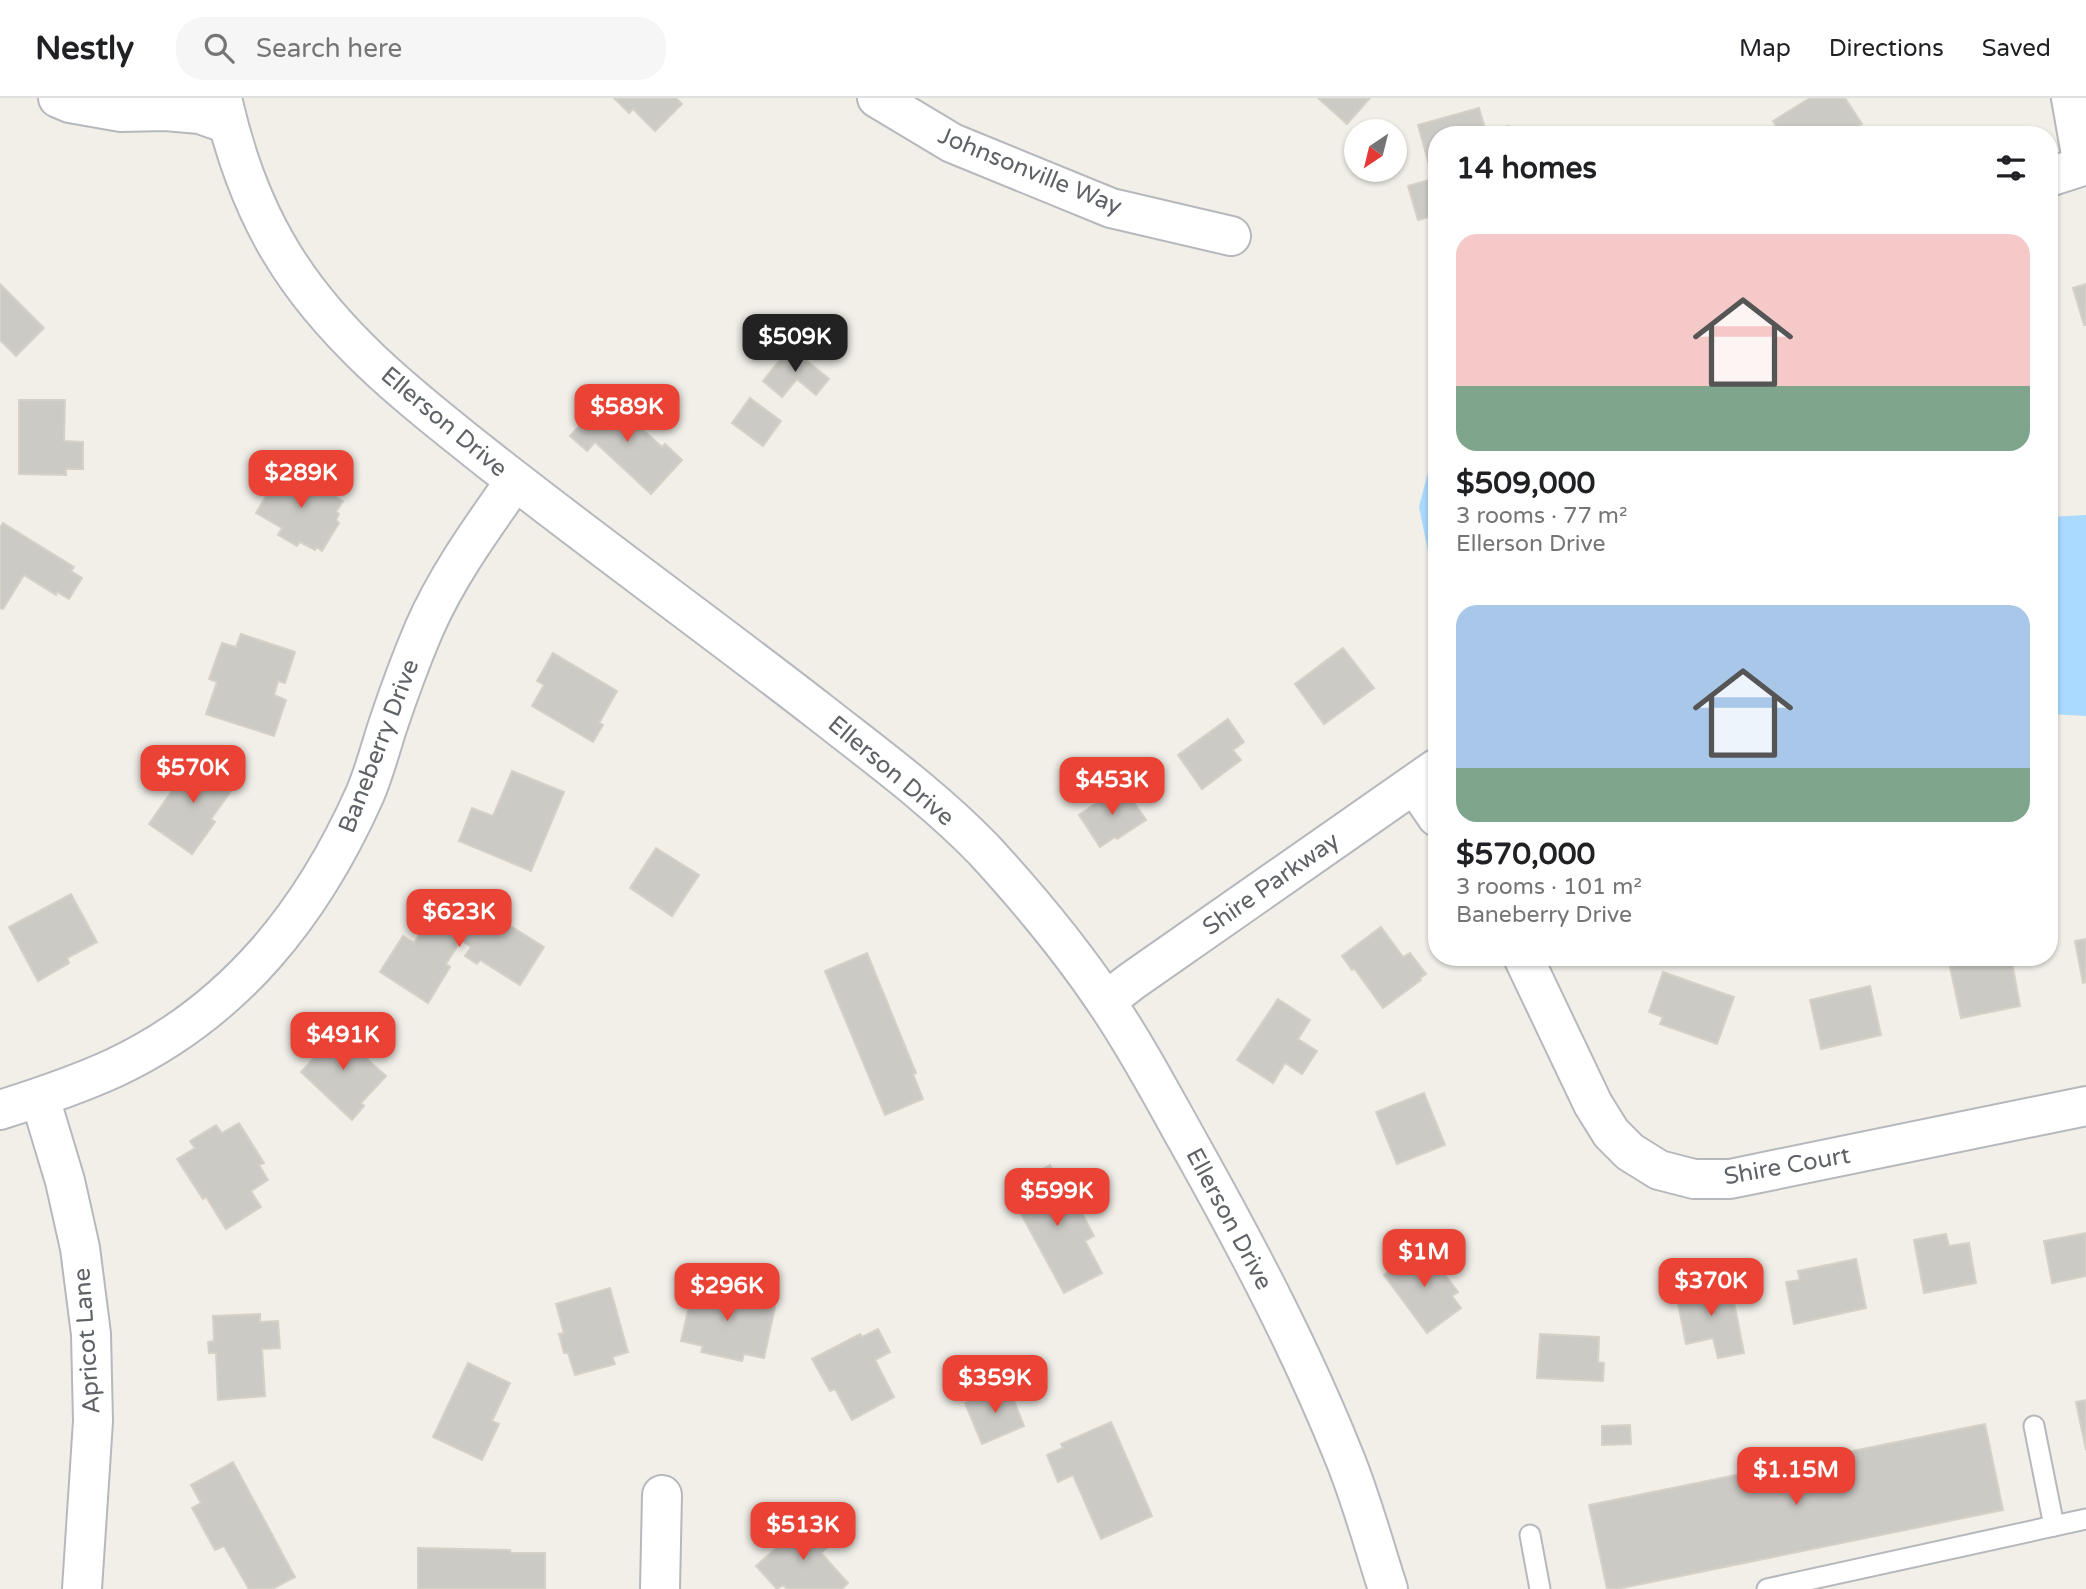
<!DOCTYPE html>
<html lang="en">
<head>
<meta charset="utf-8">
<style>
  :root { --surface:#fff; --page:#f6f6f6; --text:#202124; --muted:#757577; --line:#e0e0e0; --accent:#ea4335 }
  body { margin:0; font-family:"Varela Round",sans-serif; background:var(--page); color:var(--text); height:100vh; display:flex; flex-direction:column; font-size:26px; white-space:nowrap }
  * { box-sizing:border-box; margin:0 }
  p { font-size:23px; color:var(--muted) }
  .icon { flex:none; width:38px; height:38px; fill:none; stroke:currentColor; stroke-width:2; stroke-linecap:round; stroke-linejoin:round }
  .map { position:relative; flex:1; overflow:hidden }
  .drawer { position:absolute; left:1428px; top:28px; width:630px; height:840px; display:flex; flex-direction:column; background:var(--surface); border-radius:28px; box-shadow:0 2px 5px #0004 }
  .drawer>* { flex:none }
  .needle { width:46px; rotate:215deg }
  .controls { position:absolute; left:1344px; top:21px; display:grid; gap:14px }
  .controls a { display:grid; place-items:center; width:63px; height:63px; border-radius:50%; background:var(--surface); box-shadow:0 2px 5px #0004; font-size:35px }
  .price { position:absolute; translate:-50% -60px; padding:0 16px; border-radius:14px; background:var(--accent); color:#fff; font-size:23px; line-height:46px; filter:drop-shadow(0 2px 4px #0008) }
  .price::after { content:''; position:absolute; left:50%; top:42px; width:21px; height:16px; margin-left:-10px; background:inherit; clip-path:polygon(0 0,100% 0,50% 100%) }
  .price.selected { background:#222; color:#fff }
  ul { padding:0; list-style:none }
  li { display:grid; align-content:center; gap:14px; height:371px; padding:0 28px }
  li span { display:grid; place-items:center; height:217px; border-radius:21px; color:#555 }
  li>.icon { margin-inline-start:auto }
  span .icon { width:126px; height:126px; fill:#fffc; stroke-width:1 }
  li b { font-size:30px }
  h2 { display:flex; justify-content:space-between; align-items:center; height:84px; padding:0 28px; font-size:30px }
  header { display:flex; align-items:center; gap:42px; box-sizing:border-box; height:98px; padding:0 35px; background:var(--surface); border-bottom:2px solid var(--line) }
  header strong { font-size:33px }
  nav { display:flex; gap:38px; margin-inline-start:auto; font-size:24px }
  .search { width:490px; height:63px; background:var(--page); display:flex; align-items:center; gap:18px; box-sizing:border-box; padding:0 24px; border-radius:28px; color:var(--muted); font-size:26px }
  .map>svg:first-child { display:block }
  .water { fill:#aadaff }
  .building { fill:#cccac5; stroke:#d6d1c6; stroke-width:2 }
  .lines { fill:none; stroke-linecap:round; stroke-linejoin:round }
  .lane-casing { stroke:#b5b8bc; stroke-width:23 }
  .street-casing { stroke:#b5b8bc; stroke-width:42 }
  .secondary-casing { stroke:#b6babf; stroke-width:42 }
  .lane { stroke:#fff; stroke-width:19 }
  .street { stroke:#fff; stroke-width:38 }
  .secondary { stroke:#fff; stroke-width:38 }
  .labels { text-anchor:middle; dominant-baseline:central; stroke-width:5; stroke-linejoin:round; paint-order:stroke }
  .street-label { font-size:24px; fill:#5f6368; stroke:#fff }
</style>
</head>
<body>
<header>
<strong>Nestly</strong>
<div class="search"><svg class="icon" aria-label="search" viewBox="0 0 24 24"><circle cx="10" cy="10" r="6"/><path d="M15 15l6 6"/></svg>Search here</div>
<nav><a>Map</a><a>Directions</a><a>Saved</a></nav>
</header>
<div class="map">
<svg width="2086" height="1491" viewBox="0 0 2086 1491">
  <rect width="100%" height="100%" fill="#f1efe8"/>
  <g class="water">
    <path d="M 1437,364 L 1437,460 L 1428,453 L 1419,409 L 1428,374 Z"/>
    <path d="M 2086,417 L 2086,618 L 2049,616 L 2049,419 Z"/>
  </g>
  <g class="building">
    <path d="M 614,0 L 676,0 L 682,6 L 655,33 L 633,11 L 629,15 Z"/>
    <path d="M 1318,0 L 1370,0 L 1347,26 Z"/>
    <path d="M 1810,0 L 1845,0 L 1862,26 L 1845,37 L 1782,37 L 1773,23 Z"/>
    <path d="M 1479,10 L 1486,34 L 1509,28 L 1511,37 L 1437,37 L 1437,117 L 1418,122 L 1408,88 L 1433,81 L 1418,27 Z"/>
    <path d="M 0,186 L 44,230 L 16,258 L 0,242 Z"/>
    <path d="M 2086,186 L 2086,227 L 2084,227 L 2073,190 Z"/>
    <path d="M 790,249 L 829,281 L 816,297 L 797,281 L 782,299 L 763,283 Z"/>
    <path d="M 610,294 L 627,310 L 623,314 L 662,349 L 665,346 L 682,362 L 651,396 L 595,344 L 587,353 L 570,338 Z"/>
    <path d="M 750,300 L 781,323 L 763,348 L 732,325 Z"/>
    <path d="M 19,302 L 65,302 L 64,343 L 83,344 L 83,371 L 66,371 L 66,377 L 19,376 Z"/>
    <path d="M 284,368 L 343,403 L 336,414 L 339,416 L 336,422 L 339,425 L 322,453 L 317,449 L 315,452 L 300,444 L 297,448 L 278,437 L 282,430 L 256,415 Z"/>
    <path d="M 3,425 L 74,469 L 71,473 L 82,480 L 69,501 L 57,494 L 56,497 L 24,477 L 3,511 L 0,510 L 0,430 Z"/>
    <path d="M 241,536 L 295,554 L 285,585 L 278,583 L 274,597 L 286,602 L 274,638 L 206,616 L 217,584 L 209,581 L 222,545 L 236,549 Z"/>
    <path d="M 1343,550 L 1374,590 L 1324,626 L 1295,586 Z"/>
    <path d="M 553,555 L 617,593 L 599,625 L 603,627 L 593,644 L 532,608 L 544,587 L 537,583 Z"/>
    <path d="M 1228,621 L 1244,644 L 1233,652 L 1241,662 L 1202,691 L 1178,657 Z"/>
    <path d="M 196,658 L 236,686 L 211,721 L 215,724 L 192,756 L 149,726 Z"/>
    <path d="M 512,673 L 564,694 L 531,773 L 459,743 L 472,710 L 493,718 Z"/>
    <path d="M 1122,687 L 1146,722 L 1117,741 L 1115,739 L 1100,749 L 1079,717 Z"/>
    <path d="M 656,750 L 699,777 L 672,818 L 630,790 Z"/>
    <path d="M 71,796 L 97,844 L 67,860 L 69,865 L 38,883 L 9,829 Z"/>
    <path d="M 443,799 L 476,819 L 479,814 L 487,819 L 490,815 L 544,849 L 520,887 L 480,862 L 477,866 L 465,858 L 471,849 L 461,842 L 446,866 L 450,869 L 428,905 L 380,874 L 403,838 L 414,845 Z"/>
    <path d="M 1381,829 L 1403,859 L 1410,855 L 1426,876 L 1420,880 L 1421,882 L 1383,910 L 1354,870 L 1352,872 L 1342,858 Z"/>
    <path d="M 2086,841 L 2086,884 L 2083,885 L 2075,843 Z"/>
    <path d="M 867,855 L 916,975 L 913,976 L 923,1001 L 885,1017 L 825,873 Z"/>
    <path d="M 1998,859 L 2011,859 L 2020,908 L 1961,920 L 1950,869 Z"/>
    <path d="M 1663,874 L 1734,899 L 1717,946 L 1660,926 L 1663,919 L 1649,914 Z"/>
    <path d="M 1870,888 L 1881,937 L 1821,951 L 1810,902 Z"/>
    <path d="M 1278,901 L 1310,922 L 1298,941 L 1317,953 L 1302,976 L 1285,965 L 1273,985 L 1237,962 Z"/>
    <path d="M 335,929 L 354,947 L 359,943 L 372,956 L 367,961 L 386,978 L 361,1005 L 364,1008 L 352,1022 L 301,974 L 314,960 L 310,956 Z"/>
    <path d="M 1424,995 L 1445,1047 L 1397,1066 L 1376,1014 Z"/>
    <path d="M 239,1025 L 264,1065 L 259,1067 L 268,1082 L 251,1093 L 261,1109 L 226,1131 L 206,1099 L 203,1101 L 177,1061 L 195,1050 L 190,1043 L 216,1027 L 222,1035 Z"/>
    <path d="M 1050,1067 L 1070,1104 L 1075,1102 L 1094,1138 L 1085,1143 L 1102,1175 L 1064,1195 L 1007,1090 Z"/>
    <path d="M 2086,1135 L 2086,1178 L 2052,1185 L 2044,1143 Z"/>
    <path d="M 1946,1136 L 1949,1148 L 1969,1145 L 1976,1185 L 1924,1195 L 1914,1142 Z"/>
    <path d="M 1423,1147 L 1458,1194 L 1452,1198 L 1461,1210 L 1427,1235 L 1384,1177 Z"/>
    <path d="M 1856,1161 L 1866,1210 L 1794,1226 L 1786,1184 L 1800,1182 L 1798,1173 Z"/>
    <path d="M 706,1179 L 729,1184 L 726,1198 L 775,1209 L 764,1260 L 744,1256 L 742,1263 L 701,1254 L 703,1248 L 681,1243 L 693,1191 L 702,1193 Z"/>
    <path d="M 1730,1184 L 1744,1255 L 1718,1260 L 1713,1240 L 1686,1246 L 1676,1195 Z"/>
    <path d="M 610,1190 L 628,1254 L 612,1259 L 615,1266 L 575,1277 L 568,1255 L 564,1255 L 559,1236 L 564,1235 L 556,1206 Z"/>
    <path d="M 260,1216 L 260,1224 L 278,1223 L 280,1250 L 262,1251 L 265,1298 L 218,1302 L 216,1255 L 209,1255 L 208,1244 L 214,1243 L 213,1218 Z"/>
    <path d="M 878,1231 L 890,1254 L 875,1262 L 894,1299 L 852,1322 L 835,1291 L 830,1293 L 812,1261 L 860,1236 L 862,1239 Z"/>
    <path d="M 1540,1236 L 1599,1239 L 1598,1264 L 1604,1265 L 1603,1283 L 1537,1280 Z"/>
    <path d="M 468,1265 L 510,1285 L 492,1323 L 499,1326 L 482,1362 L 433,1339 Z"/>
    <path d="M 1008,1288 L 1024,1328 L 982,1346 L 965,1305 Z"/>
    <path d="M 2086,1302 L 2086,1352 L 2076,1304 Z"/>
    <path d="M 1111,1324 L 1152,1418 L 1101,1441 L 1073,1377 L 1058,1384 L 1047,1357 L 1063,1350 L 1061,1346 Z"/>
    <path d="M 1985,1326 L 2003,1412 L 1617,1491 L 1607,1491 L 1589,1407 Z"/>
    <path d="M 1630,1327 L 1631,1346 L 1602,1347 L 1602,1328 Z"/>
    <path d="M 233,1364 L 295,1479 L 272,1491 L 249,1491 L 224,1448 L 215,1452 L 192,1410 L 201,1405 L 191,1387 Z"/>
    <path d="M 816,1423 L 834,1443 L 821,1455 L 848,1485 L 842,1491 L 787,1491 L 783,1487 L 777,1491 L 756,1468 L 799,1430 L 804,1434 Z"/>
    <path d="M 418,1450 L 510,1452 L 511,1455 L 545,1455 L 545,1491 L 418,1491 Z"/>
  </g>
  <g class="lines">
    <g class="lane-casing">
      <g id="lane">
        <path d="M 2034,1328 L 2054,1428"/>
        <path d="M 1530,1437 L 1540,1491"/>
        <path d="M 1767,1491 L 2086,1421"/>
      </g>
    </g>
    <g class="street-casing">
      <g id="street">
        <path d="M 58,0 L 70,5 L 121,14 L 165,13 L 200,16 L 228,26"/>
        <path d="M 877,0 L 952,45 L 1111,110 L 1231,138"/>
        <path d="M 2071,0 L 2083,68"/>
        <path d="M 2049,79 L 2086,67"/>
        <path d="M 1415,687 L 1437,719"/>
        <path d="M 1523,859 L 1593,1006 L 1611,1035 L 1630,1054 L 1659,1072 L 1694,1081 L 1730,1081 L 2086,1008"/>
        <path d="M 1106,903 L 1132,883 L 1437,670"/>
        <path d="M 40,1000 L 65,1083 L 80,1150 L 91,1236 L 93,1323 L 82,1491"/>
        <path d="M 0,1012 C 38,1000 77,987 114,970 C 235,913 312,815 365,696 C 374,675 380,652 387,630 C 398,597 410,564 424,531 C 447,478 482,430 515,383"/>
        <path d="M 660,1491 L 662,1397"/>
      </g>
    </g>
    <g class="secondary-casing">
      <path id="secondary" d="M 222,0 C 234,54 252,106 281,154 C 333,241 416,304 494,366 C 601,450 712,530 820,614 C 876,658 935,701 984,752 C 1028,800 1070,850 1106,904 C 1137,949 1163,999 1190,1047 C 1247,1149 1302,1253 1345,1361 C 1362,1403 1374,1448 1388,1491"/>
    </g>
    <use href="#lane" class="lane"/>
    <use href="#street" class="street"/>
    <use href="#secondary" class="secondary"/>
  </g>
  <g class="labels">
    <g class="street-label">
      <text transform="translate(1030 73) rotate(22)">Johnsonville Way</text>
      <text transform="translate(444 324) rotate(40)">Ellerson Drive</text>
      <text transform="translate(379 648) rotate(-69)">Baneberry Drive</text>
      <text transform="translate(891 673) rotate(40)">Ellerson Drive</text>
      <text transform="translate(1271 786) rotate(-35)">Shire Parkway</text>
      <text transform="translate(1787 1068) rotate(-10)">Shire Court</text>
      <text transform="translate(1229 1121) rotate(62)">Ellerson Drive</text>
      <text transform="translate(87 1243) rotate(-94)">Apricot Lane</text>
    </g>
  </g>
</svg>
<div class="controls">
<a><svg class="needle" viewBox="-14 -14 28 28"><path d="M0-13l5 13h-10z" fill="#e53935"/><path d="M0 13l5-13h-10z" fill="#757577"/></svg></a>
</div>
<b class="price selected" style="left:795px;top:276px">$509K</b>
<b class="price" style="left:627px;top:346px">$589K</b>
<b class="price" style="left:301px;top:412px">$289K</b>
<b class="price" style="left:193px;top:707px">$570K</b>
<b class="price" style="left:1112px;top:719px">$453K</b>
<b class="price" style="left:459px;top:851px">$623K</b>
<b class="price" style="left:343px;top:974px">$491K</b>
<b class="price" style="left:1057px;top:1130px">$599K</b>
<b class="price" style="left:1424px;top:1191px">$1M</b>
<b class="price" style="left:1711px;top:1220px">$370K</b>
<b class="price" style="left:727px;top:1225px">$296K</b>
<b class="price" style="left:995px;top:1317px">$359K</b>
<b class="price" style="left:1796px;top:1409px">$1.15M</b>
<b class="price" style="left:803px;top:1464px">$513K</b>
<section class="drawer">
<h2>14 homes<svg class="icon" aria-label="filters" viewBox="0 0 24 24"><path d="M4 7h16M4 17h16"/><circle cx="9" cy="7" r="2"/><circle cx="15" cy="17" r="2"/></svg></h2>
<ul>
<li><span style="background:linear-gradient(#f6c9c9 70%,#7fa58c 0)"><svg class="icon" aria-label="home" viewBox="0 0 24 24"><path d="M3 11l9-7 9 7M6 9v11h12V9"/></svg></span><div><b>$509,000</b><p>3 rooms · 77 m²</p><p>Ellerson Drive</p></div></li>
<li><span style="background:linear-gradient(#a9c7e8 75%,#7fa58c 0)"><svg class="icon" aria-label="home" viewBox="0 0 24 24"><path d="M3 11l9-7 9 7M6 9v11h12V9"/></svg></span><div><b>$570,000</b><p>3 rooms · 101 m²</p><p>Baneberry Drive</p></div></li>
</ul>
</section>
</div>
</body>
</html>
